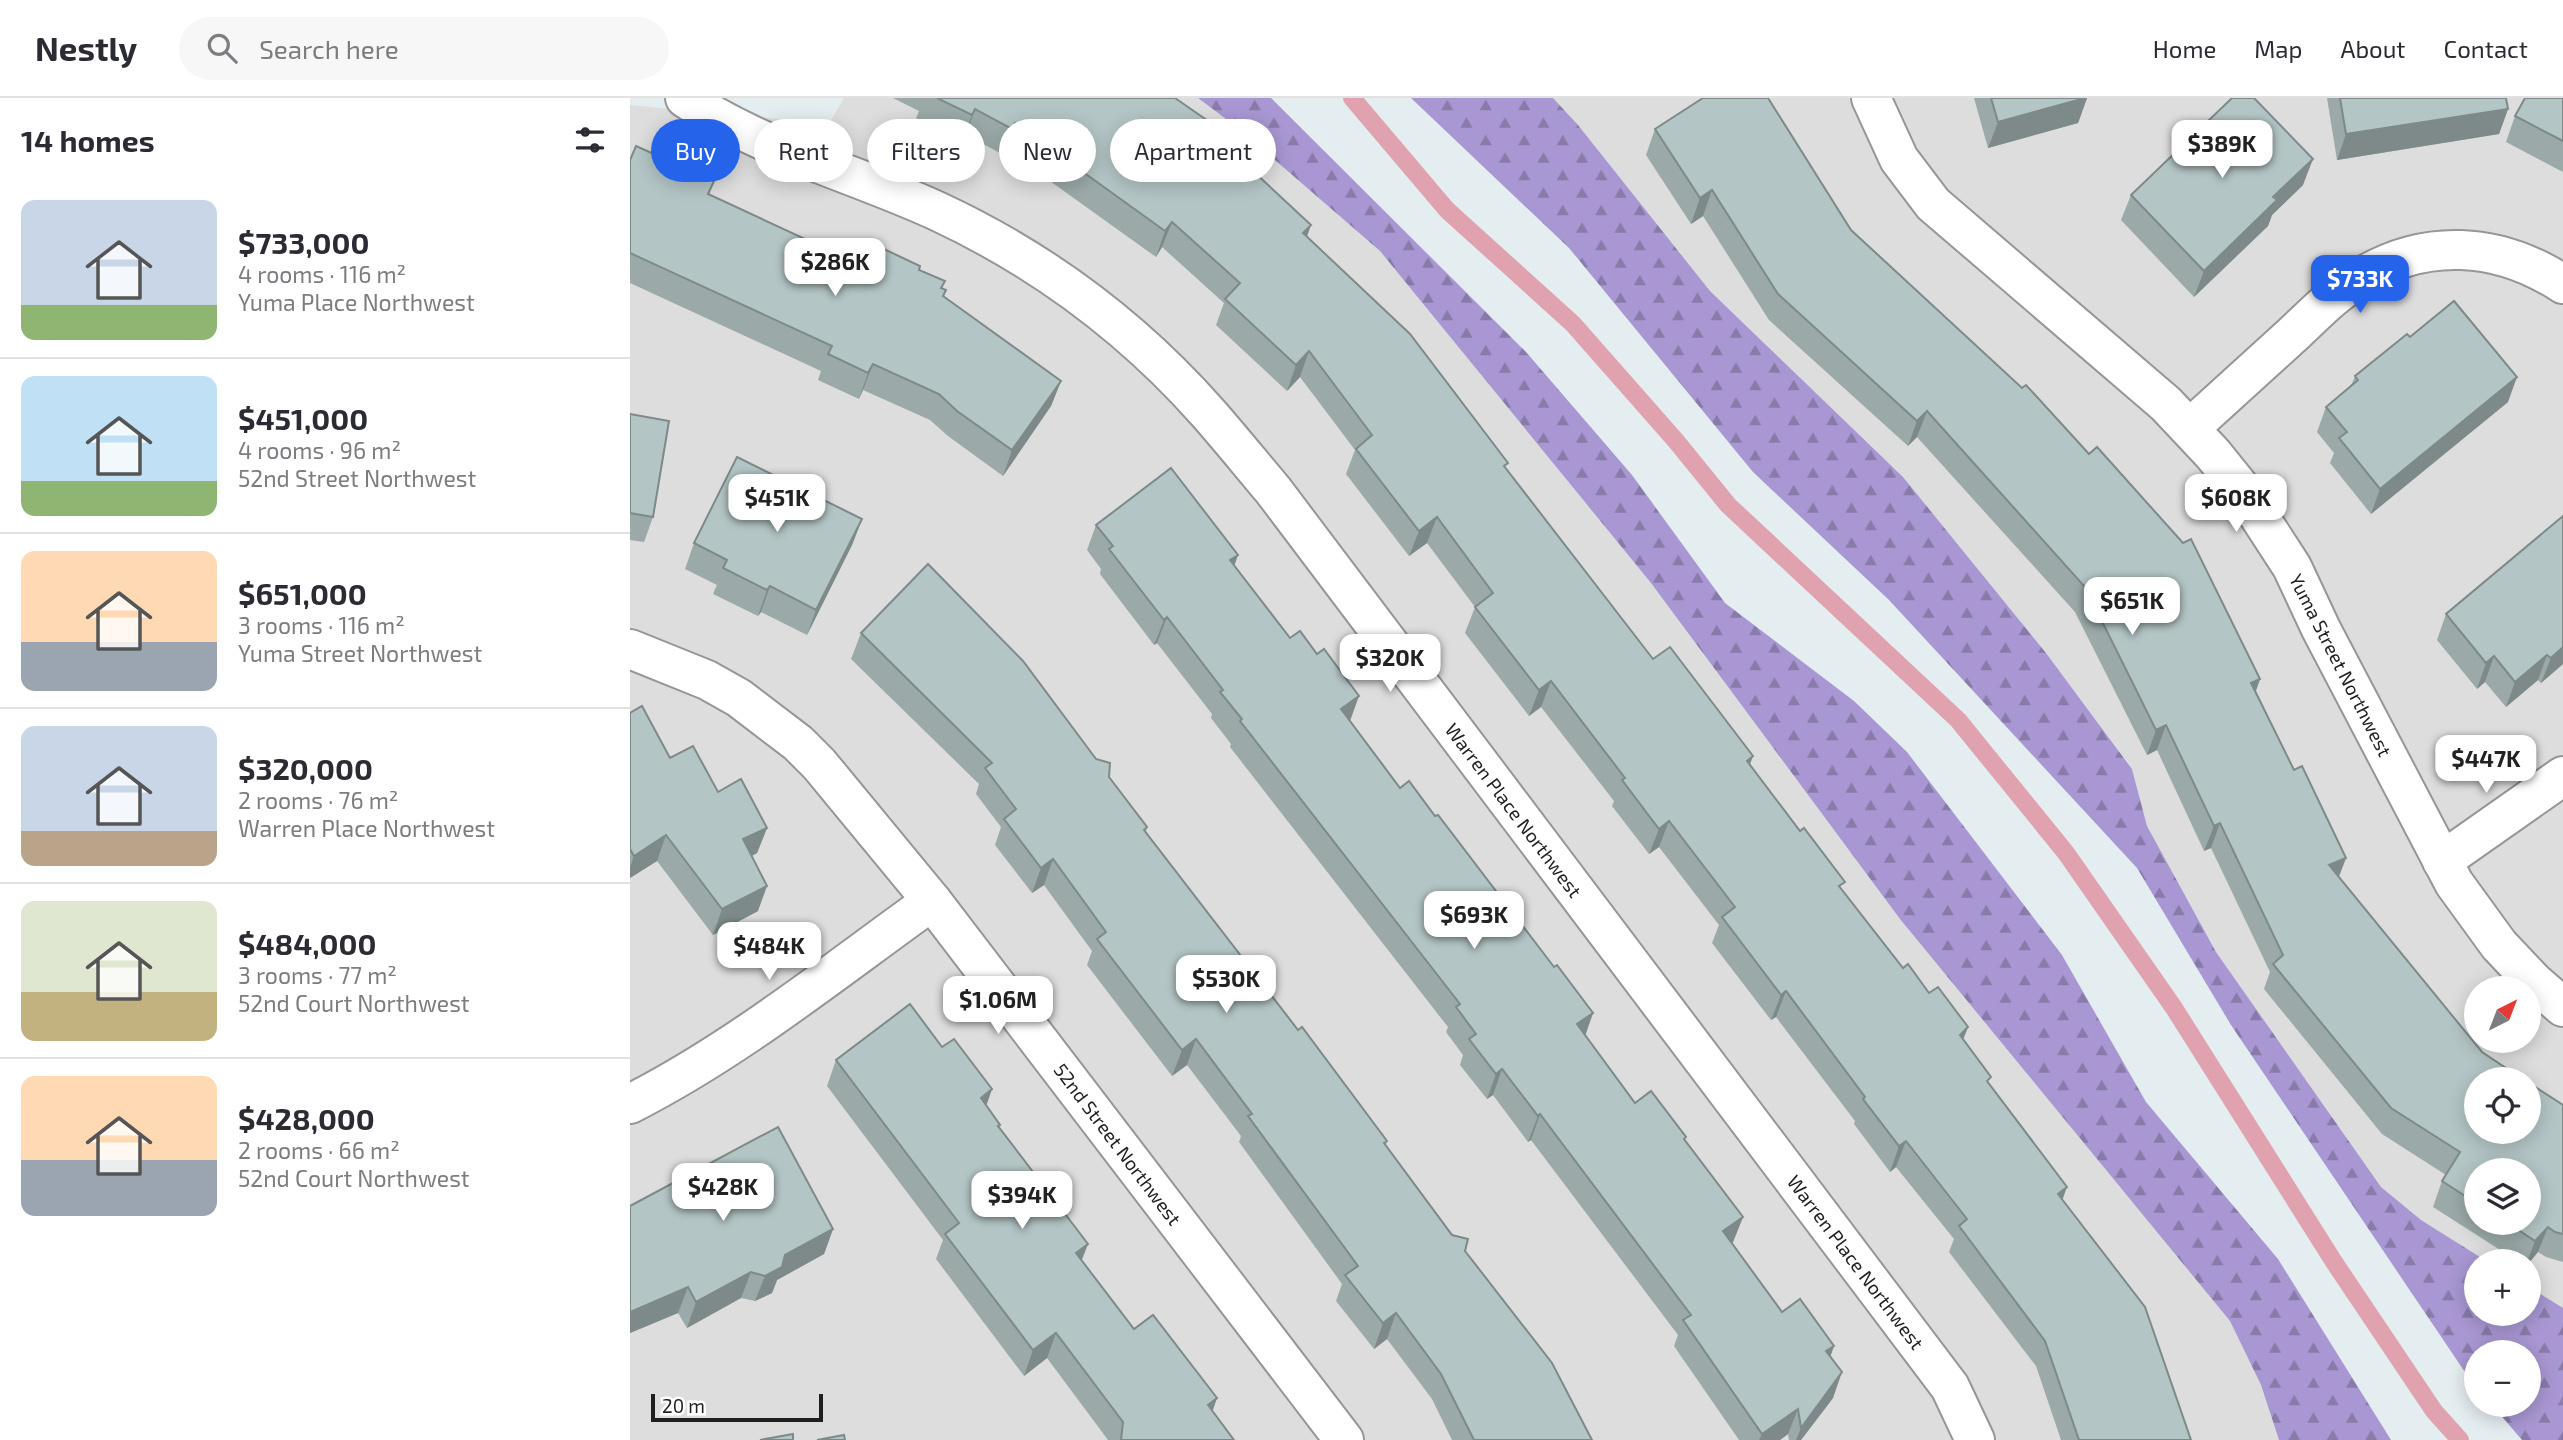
<!DOCTYPE html>
<html lang="en">
<head>
<meta charset="utf-8">
<style>
  :root { --surface:#fff; --page:#f7f7f7; --text:#2b2b33; --muted:#7c7c81; --line:#e1e1e2; --accent:#2563eb }
  body { margin:0; font-family:"Exo 2",sans-serif; background:var(--page); color:var(--text); height:100vh; display:flex; flex-direction:column; font-size:26px; white-space:nowrap }
  * { box-sizing:border-box; margin:0 }
  p { font-size:23px; color:var(--muted) }
  .icon { flex:none; width:38px; height:38px; fill:none; stroke:currentColor; stroke-width:2; stroke-linecap:round; stroke-linejoin:round }
  .map { position:relative; flex:1; overflow:hidden }
  .details { display:flex; flex-direction:column; background:var(--surface); width:630px }
  .details>* { flex:none }
  .top-card { position:absolute; left:21px; top:21px; width:665px; height:63px; display:flex; gap:14px }
  .needle { width:46px; rotate:42deg }
  .buttons { position:absolute; left:1834px; top:878px; display:grid; gap:14px }
  .buttons a { display:grid; place-items:center; width:77px; height:77px; border-radius:50%; background:var(--surface); box-shadow:0 4px 18px #0003; font-size:35px }
  .scale { position:absolute; left:21px; bottom:18px; width:172px; box-sizing:border-box; padding-left:7px; border:4px solid #1f1f1f; border-top:0; font-size:19px; line-height:24px; white-space:nowrap; color:#1f1f1f; -webkit-text-stroke:5px #fff; paint-order:stroke }
  .price { position:absolute; translate:-50% -60px; padding:0 16px; border-radius:14px; background:#fff; color:#222; font-size:23px; line-height:46px; filter:drop-shadow(0 2px 4px #0008) }
  .price::after { content:''; position:absolute; left:50%; top:42px; width:21px; height:16px; margin-left:-10px; background:inherit; clip-path:polygon(0 0,100% 0,50% 100%) }
  .price.selected { background:var(--accent); color:#fff }
  ul { padding:0; list-style:none }
  li { display:flex; align-items:center; gap:21px; height:175px; padding:0 21px }
  li+li { border-top:2px solid var(--line) }
  li span { display:grid; place-items:center; flex:none; width:196px; height:140px; border-radius:14px; color:#555 }
  li>.icon { margin-inline-start:auto }
  span .icon { width:84px; height:84px; fill:#fffc; stroke-width:1 }
  li b { font-size:30px }
  h2 { display:flex; justify-content:space-between; align-items:center; height:84px; padding:0 21px; font-size:30px }
  .pill { padding:0 24px; border-radius:32px; background:var(--surface); box-shadow:0 4px 18px #0003; font-size:24px; line-height:63px }
  .pill.selected { background:var(--accent); color:#fff }
  header { display:flex; align-items:center; gap:42px; box-sizing:border-box; height:98px; padding:0 35px; background:var(--surface); border-bottom:2px solid var(--line) }
  header strong { font-size:33px }
  nav { display:flex; gap:38px; margin-inline-start:auto; font-size:24px }
  .search { width:490px; height:63px; background:var(--page); display:flex; align-items:center; gap:18px; box-sizing:border-box; padding:0 24px; border-radius:38px; color:var(--muted); font-size:26px }
  main { display:flex; flex:1; min-height:0 }
  .map>svg:first-child { display:block }
  .residential { fill:#dcdddc; fill-rule:evenodd }
  .forest { fill:url(#forest-firs) }
  .lines { fill:none; stroke-linecap:round; stroke-linejoin:round }
  .stream { stroke:#e0a2ae; stroke-width:18 }
  .minor-casing { stroke:#969696; stroke-width:42 }
  .minor { stroke:#fff; stroke-width:38 }
  .wall { fill:#9ba9a9; fill-rule:evenodd }
  .shaded-wall { fill:#7e8a8a }
  .building { fill:#b4c5c5; stroke:#7e8a8a; stroke-width:2 }
  .labels { text-anchor:middle; dominant-baseline:central; stroke-width:5; stroke-linejoin:round; paint-order:stroke }
  .street-label { font-size:19px; fill:#1f1f1f; stroke:#fff }
</style>
</head>
<body>
<header>
<strong>Nestly</strong>
<div class="search"><svg class="icon" aria-label="search" viewBox="0 0 24 24"><circle cx="10" cy="10" r="6"/><path d="M15 15l6 6"/></svg>Search here</div>
<nav><a>Home</a><a>Map</a><a>About</a><a>Contact</a></nav>
</header>
<main>
<section class="details">
<h2>14 homes<svg class="icon" aria-label="filters" viewBox="0 0 24 24"><path d="M4 7h16M4 17h16"/><circle cx="9" cy="7" r="2"/><circle cx="15" cy="17" r="2"/></svg></h2>
<ul>
<li><span style="background:linear-gradient(#c9d6e8 75%,#8fb573 0)"><svg class="icon" aria-label="home" viewBox="0 0 24 24"><path d="M3 11l9-7 9 7M6 9v11h12V9"/></svg></span><div><b>$733,000</b><p>4 rooms · 116 m²</p><p>Yuma Place Northwest</p></div></li>
<li><span style="background:linear-gradient(#bfe0f5 75%,#8fb573 0)"><svg class="icon" aria-label="home" viewBox="0 0 24 24"><path d="M3 11l9-7 9 7M6 9v11h12V9"/></svg></span><div><b>$451,000</b><p>4 rooms · 96 m²</p><p>52nd Street Northwest</p></div></li>
<li><span style="background:linear-gradient(#ffd9b3 65%,#9aa5b1 0)"><svg class="icon" aria-label="home" viewBox="0 0 24 24"><path d="M3 11l9-7 9 7M6 9v11h12V9"/></svg></span><div><b>$651,000</b><p>3 rooms · 116 m²</p><p>Yuma Street Northwest</p></div></li>
<li><span style="background:linear-gradient(#c9d6e8 75%,#b9a48a 0)"><svg class="icon" aria-label="home" viewBox="0 0 24 24"><path d="M3 11l9-7 9 7M6 9v11h12V9"/></svg></span><div><b>$320,000</b><p>2 rooms · 76 m²</p><p>Warren Place Northwest</p></div></li>
<li><span style="background:linear-gradient(#dfe7d0 65%,#c2b280 0)"><svg class="icon" aria-label="home" viewBox="0 0 24 24"><path d="M3 11l9-7 9 7M6 9v11h12V9"/></svg></span><div><b>$484,000</b><p>3 rooms · 77 m²</p><p>52nd Court Northwest</p></div></li>
<li><span style="background:linear-gradient(#ffd9b3 60%,#9aa5b1 0)"><svg class="icon" aria-label="home" viewBox="0 0 24 24"><path d="M3 11l9-7 9 7M6 9v11h12V9"/></svg></span><div><b>$428,000</b><p>2 rooms · 66 m²</p><p>52nd Court Northwest</p></div></li>
</ul>
</section>
<div class="map">
<svg width="1933" height="1342" viewBox="0 0 1933 1342">
  <defs>
    <pattern id="forest-firs" width="22" height="20" patternUnits="userSpaceOnUse" patternTransform="scale(1.75)"><rect width="22" height="20" fill="#a897d2"/><path d="M5 1l3.5 6h-7zM16 11l3.5 6h-7z" fill="#887baa"/></pattern>
  </defs>
  <rect width="100%" height="100%" fill="#e4edf0"/>
  <g class="residential">
    <path d="M 214,0 L 568,0 L 608,30 L 750,153 L 1021,485 L 1270,821 L 1600,1223 L 1631,1287 L 1649,1342 L 0,1342 L 0,7 L 199,26 Z"/>
    <path d="M 923,0 L 1933,0 L 1933,1210 L 1899,1189 L 1899,1164 L 1858,1164 L 1791,1122 L 1751,1089 L 1586,854 L 1517,728 L 1502,670 L 1416,555 L 1273,379 L 1080,193 L 948,27 ZM 1846,891 L 1899,891 L 1899,943 L 1846,943 ZM 1846,982 L 1899,982 L 1899,1034 L 1846,1034 ZM 1846,1073 L 1899,1073 L 1899,1125 L 1846,1125 Z"/>
  </g>
  <g class="forest">
    <path d="M 568,0 L 641,0 L 896,254 L 1002,377 L 1095,505 L 1224,603 L 1277,654 L 1432,857 L 1516,1004 L 1648,1161 L 1761,1342 L 1649,1342 L 1631,1287 L 1600,1223 L 1270,821 L 1021,485 L 750,153 L 608,30 Z"/>
    <path d="M 781,0 L 923,0 L 948,27 L 1080,193 L 1273,379 L 1416,555 L 1502,671 L 1517,728 L 1586,854 L 1751,1089 L 1791,1122 L 1858,1164 L 1846,1164 L 1846,1216 L 1899,1216 L 1899,1189 L 1933,1210 L 1933,1342 L 1892,1342 L 1862,1307 L 1899,1307 L 1899,1255 L 1846,1255 L 1846,1289 L 1843,1286 L 1601,927 L 1507,770 L 1259,502 L 1123,374 L 939,150 Z"/>
  </g>
  <g class="lines">
    <path class="stream" d="M 722,0 L 817,112 L 943,226 L 1046,343 L 1098,407 L 1328,622 L 1436,755 L 1544,910 L 1704,1164 L 1804,1313 L 1830,1342"/>
    <g class="minor-casing">
      <g id="minor">
        <path d="M 55,0 C 131,51 224,75 307,113 C 410,161 502,229 578,315 C 600,340 621,366 643,392 L 1320,1289 L 1345,1342"/>
        <path d="M 1241,0 L 1269,61 L 1303,106 L 1536,306 L 1583,356 L 1612,392 L 1662,469 L 1691,531 L 1824,785 L 1869,847 L 1904,884 L 1933,909"/>
        <path d="M 1560,330 C 1593,300 1626,270 1659,240 C 1681,220 1702,197 1728,181 C 1795,139 1868,144 1933,186"/>
        <path d="M 0,551 L 77,582 L 109,600 L 168,645 L 189,666 L 302,803 L 714,1342"/>
        <path d="M 1812,763 L 1933,678"/>
        <path d="M 0,1006 C 108,951 204,873 302,803"/>
      </g>
    </g>
    <use href="#minor" class="minor"/>
  </g>
  <g class="wall">
    <path d="M 263,0 L 545,0 L 601,39 L 597,50 L 677,139 L 876,371 L 1023,561 L 1120,667 L 1212,792 L 1273,870 L 1299,895 L 1338,929 L 1333,942 L 1359,985 L 1433,1102 L 1561,1342 L 1431,1342 L 1406,1268 L 1319,1154 L 1324,1141 L 1266,1069 L 1260,1074 L 1224,1026 L 1225,1023 L 1146,919 L 1141,922 L 1082,845 L 1089,827 L 1029,749 L 1019,756 L 982,708 L 984,703 L 911,609 L 899,618 L 835,535 L 845,509 L 797,445 L 779,458 L 716,376 L 725,352 L 670,279 L 657,293 L 586,227 L 594,205 L 532,149 L 526,159 L 375,51 L 372,56 L 336,37 L 332,43 L 286,20 L 289,13 Z"/>
    <path d="M 1344,0 L 1457,0 L 1448,25 L 1358,50 Z"/>
    <path d="M 1697,0 L 1876,0 L 1878,11 L 1869,36 L 1707,62 Z"/>
    <path d="M 1933,0 L 1933,74 L 1876,44 L 1885,18 Z"/>
    <path d="M 1025,31 L 1221,132 L 1630,581 L 1626,593 L 1664,672 L 1716,760 L 1709,779 L 1852,954 L 1933,1007 L 1933,1164 L 1916,1159 L 1908,1154 L 1899,1164 L 1889,1164 L 1803,1109 L 1812,1083 L 1816,1077 L 1752,1036 L 1634,891 L 1640,874 L 1581,750 L 1574,753 L 1527,652 L 1517,657 L 1445,514 L 1287,339 L 1278,348 L 1139,222 L 1073,118 L 1061,126 L 1016,57 ZM 1846,1073 L 1899,1125 L 1846,1125 Z"/>
    <path d="M 0,62 L 84,83 L 79,96 L 229,166 L 289,172 L 315,183 L 312,190 L 314,199 L 431,283 L 421,308 L 373,378 L 318,338 L 300,322 L 233,292 L 229,301 L 188,282 L 191,273 L 0,185 Z"/>
    <path d="M 1673,87 L 1642,117 L 1638,128 L 1564,199 L 1491,122 L 1501,97 Z"/>
    <path d="M 1780,239 L 1878,304 L 1741,416 L 1700,365 L 1704,355 L 1687,334 L 1696,309 L 1721,288 L 1725,278 Z"/>
    <path d="M 0,316 L 23,419 L 14,444 L 0,442 Z"/>
    <path d="M 1933,418 L 1933,566 L 1911,585 L 1908,582 L 1876,609 L 1855,584 L 1847,591 L 1807,542 L 1816,516 Z"/>
    <path d="M 232,421 L 222,447 L 177,537 L 131,514 L 128,518 L 83,496 L 87,487 L 55,471 L 64,445 Z"/>
    <path d="M 466,427 L 608,457 L 604,468 L 770,690 L 805,718 L 924,869 L 963,915 L 955,937 L 1005,1005 L 1056,1039 L 1054,1042 L 1113,1119 L 1103,1144 L 1102,1145 L 1152,1214 L 1204,1248 L 1200,1258 L 1203,1300 L 1171,1342 L 1159,1342 L 1158,1336 L 1150,1342 L 1109,1342 L 1044,1248 L 1048,1237 L 901,1042 L 898,1044 L 863,997 L 857,1001 L 830,967 L 833,957 L 816,934 L 818,929 L 600,649 L 601,646 L 581,620 L 582,616 L 527,545 L 524,547 L 470,476 L 471,471 L 457,452 Z"/>
    <path d="M 231,535 L 479,679 L 517,729 L 516,734 L 668,932 L 757,1043 L 756,1047 L 835,1153 L 962,1342 L 822,1342 L 802,1301 L 757,1241 L 744,1251 L 706,1203 L 712,1186 L 609,1044 L 611,1038 L 557,967 L 542,978 L 457,867 L 462,853 L 414,787 L 402,795 L 365,747 L 371,729 L 346,696 L 349,686 L 221,561 Z"/>
    <path d="M 0,615 L 40,660 L 137,730 L 127,755 L 122,758 L 128,813 L 83,837 L 27,763 L 0,780 Z"/>
    <path d="M 312,949 L 362,991 L 356,1008 L 452,1163 L 504,1231 L 587,1300 L 582,1313 L 604,1342 L 478,1342 L 417,1260 L 394,1278 L 306,1161 L 313,1142 L 197,988 L 206,962 Z"/>
    <path d="M 0,1108 L 203,1131 L 194,1156 L 147,1182 L 142,1195 L 125,1203 L 111,1200 L 57,1230 L 48,1215 L 0,1235 Z"/>
  </g>
  <g class="shaded-wall">
    <path d="M 1455,0 L 1457,0 L 1448,25 L 1358,50 L 1368,24 Z"/>
    <path d="M 345,11 L 336,37 L 332,43 L 342,17 Z"/>
    <path d="M 1878,11 L 1869,36 L 1707,62 L 1716,36 Z"/>
    <path d="M 385,25 L 375,51 L 372,56 L 382,31 Z"/>
    <path d="M 1683,61 L 1673,87 L 1642,117 L 1638,128 L 1564,199 L 1574,173 L 1643,99 Z"/>
    <path d="M 1082,92 L 1073,118 L 1061,126 L 1070,100 Z"/>
    <path d="M 542,124 L 532,149 L 526,159 L 535,133 Z"/>
    <path d="M 681,127 L 672,153 L 673,135 Z"/>
    <path d="M 679,253 L 670,279 L 657,293 L 666,267 Z"/>
    <path d="M 243,266 L 233,292 L 229,301 L 238,275 Z"/>
    <path d="M 1887,279 L 1878,304 L 1741,416 L 1750,391 Z"/>
    <path d="M 431,283 L 421,308 L 373,378 L 382,352 Z"/>
    <path d="M 1297,313 L 1287,339 L 1278,348 L 1287,323 Z"/>
    <path d="M 807,419 L 797,445 L 779,458 L 789,433 Z"/>
    <path d="M 232,421 L 222,447 L 177,537 L 186,512 Z"/>
    <path d="M 608,457 L 599,482 L 600,462 Z"/>
    <path d="M 140,488 L 131,514 L 128,518 L 137,492 Z"/>
    <path d="M 537,519 L 527,545 L 524,547 L 534,522 Z"/>
    <path d="M 1933,549 L 1933,566 L 1911,585 L 1921,560 Z"/>
    <path d="M 1917,557 L 1908,582 L 1876,609 L 1885,584 Z"/>
    <path d="M 1864,558 L 1855,584 L 1847,591 L 1856,565 Z"/>
    <path d="M 1630,581 L 1621,606 L 1621,585 Z"/>
    <path d="M 921,583 L 911,609 L 899,618 L 909,592 Z"/>
    <path d="M 729,598 L 720,623 L 711,611 Z"/>
    <path d="M 1536,627 L 1527,652 L 1517,657 L 1526,632 Z"/>
    <path d="M 1123,658 L 1114,683 L 1117,663 Z"/>
    <path d="M 1039,723 L 1029,749 L 1019,756 L 1029,731 Z"/>
    <path d="M 1590,725 L 1581,750 L 1574,753 L 1584,728 Z"/>
    <path d="M 137,730 L 127,755 L 104,767 L 113,741 Z"/>
    <path d="M 36,737 L 27,763 L 0,780 L 0,769 L 4,758 Z"/>
    <path d="M 1716,760 L 1706,785 L 1699,767 Z"/>
    <path d="M 423,761 L 414,787 L 402,795 L 411,770 Z"/>
    <path d="M 137,788 L 128,813 L 83,837 L 92,811 Z"/>
    <path d="M 1156,893 L 1146,919 L 1141,922 L 1151,897 Z"/>
    <path d="M 963,915 L 954,941 L 947,926 Z"/>
    <path d="M 1338,929 L 1328,954 L 1330,937 Z"/>
    <path d="M 566,941 L 557,967 L 542,978 L 552,952 Z"/>
    <path d="M 872,971 L 863,997 L 857,1001 L 866,976 Z"/>
    <path d="M 362,991 L 353,1017 L 351,1000 Z"/>
    <path d="M 910,1016 L 901,1042 L 898,1044 L 908,1018 Z"/>
    <path d="M 1276,1043 L 1266,1069 L 1260,1074 L 1269,1048 Z"/>
    <path d="M 1437,1089 L 1428,1114 L 1428,1096 Z"/>
    <path d="M 1113,1119 L 1103,1144 L 1084,1159 L 1093,1133 Z"/>
    <path d="M 1918,1129 L 1908,1154 L 1899,1165 L 1899,1164 L 1897,1164 L 1905,1143 Z"/>
    <path d="M 203,1131 L 194,1156 L 147,1182 L 142,1195 L 125,1203 L 135,1178 L 155,1157 Z"/>
    <path d="M 458,1146 L 448,1172 L 446,1155 Z"/>
    <path d="M 121,1174 L 111,1200 L 57,1230 L 66,1204 Z"/>
    <path d="M 58,1189 L 48,1215 L 0,1235 L 0,1214 Z"/>
    <path d="M 766,1215 L 757,1241 L 744,1251 L 753,1225 Z"/>
    <path d="M 426,1235 L 417,1260 L 394,1278 L 403,1252 Z"/>
    <path d="M 1204,1248 L 1195,1274 L 1196,1253 Z"/>
    <path d="M 1212,1274 L 1203,1300 L 1171,1342 L 1166,1342 L 1171,1330 Z"/>
    <path d="M 587,1300 L 578,1326 L 578,1307 Z"/>
    <path d="M 1168,1311 L 1158,1336 L 1150,1342 L 1129,1342 L 1132,1336 Z"/>
  </g>
  <g class="building">
    <path d="M 307,0 L 545,0 L 601,39 L 595,47 L 681,127 L 673,135 L 780,236 L 878,365 L 874,368 L 1023,561 L 1040,549 L 1123,658 L 1117,663 L 1170,733 L 1174,730 L 1215,784 L 1209,788 L 1273,870 L 1278,866 L 1299,895 L 1308,889 L 1338,929 L 1330,937 L 1361,979 L 1357,983 L 1437,1089 L 1428,1096 L 1515,1209 L 1561,1342 L 1449,1342 L 1415,1243 L 1329,1128 L 1337,1121 L 1276,1043 L 1269,1048 L 1233,1001 L 1235,999 L 1156,893 L 1151,897 L 1092,819 L 1105,809 L 1039,723 L 1029,731 L 992,682 L 995,680 L 921,583 L 909,592 L 845,509 L 863,495 L 807,419 L 789,433 L 726,351 L 742,337 L 679,253 L 666,267 L 595,201 L 610,185 L 542,124 L 535,133 L 385,25 L 382,31 L 345,11 L 342,17 Z"/>
    <path d="M 1073,0 L 1138,0 L 1221,132 L 1392,290 L 1396,287 L 1459,356 L 1467,349 L 1553,445 L 1561,441 L 1630,581 L 1621,585 L 1664,672 L 1672,668 L 1716,760 L 1699,767 L 1852,954 L 1894,982 L 1846,982 L 1846,1034 L 1899,1034 L 1899,985 L 1933,1007 L 1933,1136 L 1925,1134 L 1918,1129 L 1905,1143 L 1878,1125 L 1899,1125 L 1899,1073 L 1846,1073 L 1846,1105 L 1812,1083 L 1830,1054 L 1761,1010 L 1643,866 L 1653,857 L 1590,725 L 1584,728 L 1536,627 L 1526,632 L 1455,489 L 1297,313 L 1287,323 L 1148,196 L 1082,92 L 1070,100 L 1025,31 Z"/>
    <path d="M 1361,0 L 1455,0 L 1368,24 Z"/>
    <path d="M 1602,0 L 1624,0 L 1683,61 L 1643,99 L 1647,102 L 1574,173 L 1501,97 Z"/>
    <path d="M 1710,0 L 1876,0 L 1878,11 L 1716,36 Z"/>
    <path d="M 1895,0 L 1933,0 L 1933,43 L 1885,18 Z"/>
    <path d="M 6,48 L 84,83 L 78,96 L 229,166 L 239,144 L 290,168 L 289,172 L 315,183 L 311,190 L 316,192 L 313,198 L 431,283 L 382,352 L 327,313 L 309,296 L 243,266 L 238,275 L 198,256 L 202,248 L 0,155 L 0,62 Z"/>
    <path d="M 1824,203 L 1887,279 L 1750,391 L 1709,340 L 1717,334 L 1696,309 L 1728,282 L 1725,278 L 1777,236 L 1780,239 Z"/>
    <path d="M 0,316 L 39,323 L 23,419 L 0,415 Z"/>
    <path d="M 107,359 L 232,421 L 186,512 L 140,488 L 137,492 L 93,470 L 97,462 L 64,445 Z"/>
    <path d="M 541,370 L 608,457 L 600,462 L 660,540 L 670,533 L 687,556 L 694,551 L 729,598 L 711,611 L 770,690 L 779,683 L 805,718 L 808,717 L 924,869 L 927,867 L 963,915 L 947,926 L 1005,1005 L 1021,993 L 1056,1039 L 1054,1041 L 1113,1119 L 1093,1133 L 1152,1214 L 1170,1201 L 1204,1248 L 1196,1253 L 1212,1274 L 1171,1330 L 1168,1311 L 1132,1336 L 1053,1222 L 1061,1217 L 910,1016 L 908,1018 L 872,971 L 866,976 L 839,941 L 846,936 L 826,909 L 830,906 L 610,623 L 612,621 L 590,594 L 593,592 L 537,519 L 534,522 L 479,451 L 483,448 L 466,427 Z"/>
    <path d="M 1933,418 L 1933,549 L 1921,560 L 1917,557 L 1885,584 L 1864,558 L 1856,565 L 1816,516 Z"/>
    <path d="M 298,466 L 393,563 L 466,661 L 480,665 L 479,679 L 517,729 L 514,732 L 668,932 L 672,929 L 757,1043 L 754,1045 L 822,1137 L 838,1141 L 835,1153 L 922,1265 L 962,1342 L 844,1342 L 811,1276 L 766,1215 L 753,1225 L 715,1177 L 728,1168 L 618,1018 L 622,1016 L 566,941 L 552,952 L 467,841 L 476,834 L 423,761 L 411,770 L 374,721 L 386,711 L 355,670 L 362,665 L 231,535 Z"/>
    <path d="M 12,608 L 40,660 L 63,648 L 88,694 L 111,681 L 137,730 L 113,741 L 137,788 L 92,811 L 36,737 L 4,758 L 0,751 L 0,615 Z"/>
    <path d="M 280,906 L 312,949 L 324,941 L 362,991 L 351,1000 L 370,1027 L 368,1028 L 458,1146 L 446,1155 L 504,1231 L 523,1217 L 587,1300 L 578,1307 L 604,1342 L 491,1342 L 493,1324 L 426,1235 L 403,1252 L 315,1136 L 329,1125 L 206,962 Z"/>
    <path d="M 148,1029 L 203,1131 L 155,1157 L 152,1169 L 135,1178 L 121,1174 L 66,1204 L 58,1189 L 0,1214 L 0,1108 Z"/>
    <path d="M 163,1336 L 163,1342 L 130,1342 Z"/>
    <path d="M 214,1337 L 215,1342 L 187,1342 Z"/>
  </g>
  <g class="labels">
    <g class="street-label">
      <text transform="translate(1711 567) rotate(63)">Yuma Street Northwest</text>
      <text transform="translate(884 712) rotate(53)">Warren Place Northwest</text>
      <text transform="translate(488 1046) rotate(53)">52nd Street Northwest</text>
      <text transform="translate(1226 1164) rotate(53)">Warren Place Northwest</text>
    </g>
  </g>
</svg>
<div class="buttons">
<a><svg class="needle" viewBox="-14 -14 28 28"><path d="M0-13l5 13h-10z" fill="#e53935"/><path d="M0 13l5-13h-10z" fill="#7c7c81"/></svg></a>
<a><svg class="icon" aria-label="locate" viewBox="0 0 24 24"><circle cx="12" cy="12" r="6"/><path d="M12 2v4M12 18v4M2 12h4M18 12h4"/></svg></a>
<a><svg class="icon" aria-label="layers" viewBox="0 0 24 24"><path d="M12 4l9 5-9 5-9-5zM3 14l9 5 9-5"/></svg></a>
<a>+</a>
<a>−</a>
</div>
<div class="scale">20 m</div>
<b class="price" style="left:1592px;top:82px">$389K</b>
<b class="price" style="left:205px;top:200px">$286K</b>
<b class="price selected" style="left:1730px;top:217px">$733K</b>
<b class="price" style="left:147px;top:436px">$451K</b>
<b class="price" style="left:1606px;top:436px">$608K</b>
<b class="price" style="left:1502px;top:539px">$651K</b>
<b class="price" style="left:760px;top:596px">$320K</b>
<b class="price" style="left:1856px;top:697px">$447K</b>
<b class="price" style="left:844px;top:853px">$693K</b>
<b class="price" style="left:139px;top:884px">$484K</b>
<b class="price" style="left:596px;top:917px">$530K</b>
<b class="price" style="left:368px;top:938px">$1.06M</b>
<b class="price" style="left:93px;top:1125px">$428K</b>
<b class="price" style="left:392px;top:1133px">$394K</b>
<div class="top-card">
<a class="pill selected">Buy</a>
<a class="pill">Rent</a>
<a class="pill">Filters</a>
<a class="pill">New</a>
<a class="pill">Apartment</a>
</div>
</div>
</main>
</body>
</html>
